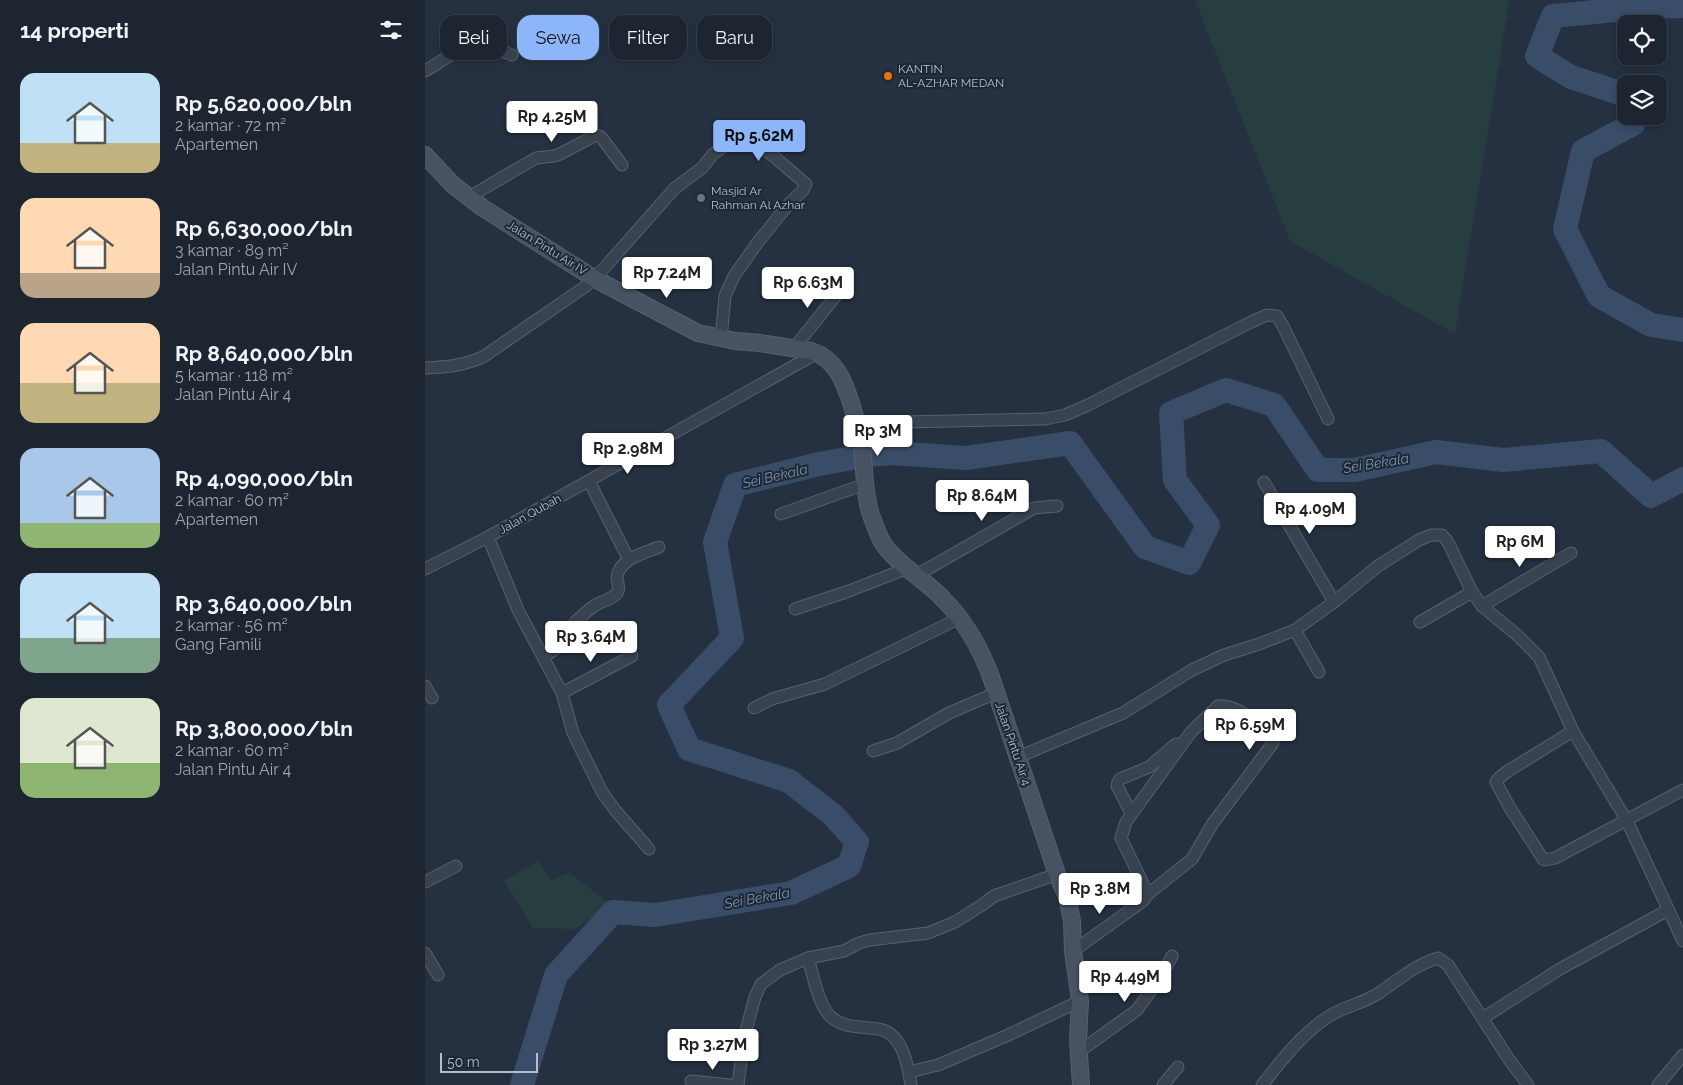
<!DOCTYPE html>
<html lang="id">
<head>
<meta charset="utf-8">
<style>
  :root { --surface:#1c2530; --page:#252d38; --text:#f1f3f6; --muted:#a0a5ab; --line:#3a424c; --accent:#8cb6f9 }
  body { margin:0; font-family:Raleway,sans-serif; background:var(--page); color:var(--text); height:100vh; display:flex; flex-direction:column; font-size:19px; white-space:nowrap }
  * { box-sizing:border-box; margin:0 }
  p { font-size:16px; color:var(--muted) }
  .icon { flex:none; width:28px; height:28px; fill:none; stroke:currentColor; stroke-width:2; stroke-linecap:round; stroke-linejoin:round }
  .map { position:relative; flex:1; overflow:hidden }
  .sheet { display:flex; flex-direction:column; background:var(--surface); width:425px }
  .sheet>* { flex:none }
  .banner { position:absolute; left:15px; top:15px; width:475px; height:45px; display:flex; gap:10px }
  .controls { position:absolute; left:1192px; top:15px; display:grid; gap:10px }
  .controls a { display:grid; place-items:center; width:50px; height:50px; border-radius:10px; background:var(--surface); box-shadow:0 2px 8px #0003,0 0 0 1px var(--line); font-size:25px }
  .scale { position:absolute; left:15px; bottom:12px; width:98px; box-sizing:border-box; padding-left:5px; border:2px solid #b6becb; border-top:0; font-size:14px; line-height:18px; white-space:nowrap; color:#b6becb; -webkit-text-stroke:4px #1e2835; paint-order:stroke }
  .price { position:absolute; translate:-50% -42px; padding:0 11px; border-radius:5px; background:#fff; color:#222; font-size:16px; line-height:32px; filter:drop-shadow(0 1px 2px #0008) }
  .price::after { content:''; position:absolute; left:50%; top:30px; width:15px; height:11px; margin-left:-8px; background:inherit; clip-path:polygon(0 0,100% 0,50% 100%) }
  .price.on { background:var(--accent); color:#111 }
  ul { padding:0; list-style:none }
  li { display:flex; align-items:center; gap:15px; height:125px; padding:0 20px }
  li span { display:grid; place-items:center; flex:none; width:140px; height:100px; border-radius:15px; color:#555 }
  li>.icon { margin-inline-start:auto }
  span .icon { width:60px; height:60px; fill:#fffc; stroke-width:1 }
  li b { font-size:21px }
  h2 { display:flex; justify-content:space-between; align-items:center; height:60px; padding:0 20px; font-size:21px }
  .chip { padding:0 18px; border-radius:15px; background:var(--surface); box-shadow:0 2px 8px #0003,0 0 0 1px var(--line); font-size:18px; line-height:45px }
  .chip.on { background:var(--accent); color:#111 }
  main { display:flex; flex:1; min-height:0 }
  .map>svg:first-child { display:block }
  .green { fill:#273e41 }
  .lines { fill:none; stroke-linecap:round; stroke-linejoin:round }
  .river { stroke:#394c68; stroke-width:24 }
  .street-casing { stroke:#57616e; stroke-width:13 }
  .secondary-casing { stroke:#57616e; stroke-width:18 }
  .street { stroke:#394350; stroke-width:11 }
  .secondary { stroke:#475263; stroke-width:16 }
  .food-dot { fill:#e8710a; stroke:#1e2835; stroke-width:2 }
  .worship-dot { fill:#6b7280; stroke:#1e2835; stroke-width:2 }
  .labels { text-anchor:middle; dominant-baseline:central; stroke-width:4; stroke-linejoin:round; paint-order:stroke }
  .poi-label { font-size:12px; fill:#b6becb; stroke:#1e2835; text-anchor:start }
  .street-label { font-size:12px; fill:#b6becb; stroke:#1e2835 }
  .water-label { font-size:14px; font-style:italic; fill:#7d94b2; stroke:#1e2835 }
</style>
</head>
<body>
<main>
<section class="sheet">
<h2>14 properti<svg class="icon" aria-label="filters" viewBox="0 0 24 24"><path d="M4 7h16M4 17h16"/><circle cx="9" cy="7" r="2"/><circle cx="15" cy="17" r="2"/></svg></h2>
<ul>
<li><span style="background:linear-gradient(#bfe0f5 70%,#c2b280 0)"><svg class="icon" aria-label="home" viewBox="0 0 24 24"><path d="M3 11l9-7 9 7M6 9v11h12V9"/></svg></span><div><b>Rp 5,620,000/bln</b><p>2 kamar · 72 m²</p><p>Apartemen</p></div></li>
<li><span style="background:linear-gradient(#ffd9b3 75%,#b9a48a 0)"><svg class="icon" aria-label="home" viewBox="0 0 24 24"><path d="M3 11l9-7 9 7M6 9v11h12V9"/></svg></span><div><b>Rp 6,630,000/bln</b><p>3 kamar · 89 m²</p><p>Jalan Pintu Air IV</p></div></li>
<li><span style="background:linear-gradient(#ffd9b3 60%,#c2b280 0)"><svg class="icon" aria-label="home" viewBox="0 0 24 24"><path d="M3 11l9-7 9 7M6 9v11h12V9"/></svg></span><div><b>Rp 8,640,000/bln</b><p>5 kamar · 118 m²</p><p>Jalan Pintu Air 4</p></div></li>
<li><span style="background:linear-gradient(#a9c7e8 75%,#8fb573 0)"><svg class="icon" aria-label="home" viewBox="0 0 24 24"><path d="M3 11l9-7 9 7M6 9v11h12V9"/></svg></span><div><b>Rp 4,090,000/bln</b><p>2 kamar · 60 m²</p><p>Apartemen</p></div></li>
<li><span style="background:linear-gradient(#bfe0f5 65%,#7fa58c 0)"><svg class="icon" aria-label="home" viewBox="0 0 24 24"><path d="M3 11l9-7 9 7M6 9v11h12V9"/></svg></span><div><b>Rp 3,640,000/bln</b><p>2 kamar · 56 m²</p><p>Gang Famili</p></div></li>
<li><span style="background:linear-gradient(#dfe7d0 65%,#8fb573 0)"><svg class="icon" aria-label="home" viewBox="0 0 24 24"><path d="M3 11l9-7 9 7M6 9v11h12V9"/></svg></span><div><b>Rp 3,800,000/bln</b><p>2 kamar · 60 m²</p><p>Jalan Pintu Air 4</p></div></li>
</ul>
</section>
<div class="map">
<svg width="1258" height="1085" viewBox="0 0 1258 1085">
  <rect width="100%" height="100%" fill="#253140"/>
  <g class="green">
    <path d="M 770,0 L 1082,0 L 1083,8 L 1030,334 L 865,241 Z"/>
    <path d="M 113,861 L 127,880 L 144,872 L 186,905 L 150,929 L 108,928 L 79,881 Z"/>
  </g>
  <g class="lines">
    <g class="river">
      <path d="M 1201,95 L 1146,77 L 1112,56 L 1128,16 L 1222,7 L 1258,6"/>
      <path d="M 1207,116 L 1208,124 L 1158,151 L 1140,229 L 1174,296 L 1226,325 L 1258,330"/>
      <path d="M 97,1085 L 131,975 L 188,912 L 230,915 L 366,893 L 424,866 L 432,842 L 408,815 L 364,781 L 264,749 L 244,705 L 307,638 L 290,542 L 310,485 L 394,464 L 444,455 L 466,453 L 541,458 L 645,443 L 720,547 L 764,563 L 783,525 L 750,480 L 746,413 L 801,390 L 849,405 L 893,470 L 930,470 L 1011,452 L 1078,460 L 1176,451 L 1226,496 L 1258,479"/>
    </g>
    <g class="street-casing">
      <g id="street">
        <path d="M 0,71 C 15,63 40,42 57,44 C 66,45 78,52 87,55"/>
        <path d="M 44,197 L 111,158 L 129,156 L 135,154 L 171,135 L 176,137 L 197,165"/>
        <path d="M 369,348 L 418,287"/>
        <path d="M 0,368 C 22,367 37,366 58,357 L 161,286 L 181,266 L 250,188 L 277,168 L 288,154 L 312,137 L 321,138 L 334,144 L 381,184 L 378,190 L 363,205 L 333,242 L 309,276 L 300,296 L 296,339"/>
        <path d="M 432,423 L 620,419 L 640,415 L 663,405 L 826,322 L 842,315 L 852,316 L 858,326 L 903,419"/>
        <path d="M 164,481 L 204,560"/>
        <path d="M 839,482 L 909,602"/>
        <path d="M 356,514 L 440,484"/>
        <path d="M 63,537 L 93,610 L 137,693 L 148,733 L 177,792 L 190,810 L 224,849"/>
        <path d="M 0,569 L 63,537 L 392,353"/>
        <path d="M 492,575 L 609,508 L 632,506"/>
        <path d="M 1057,606 L 1146,553"/>
        <path d="M 370,609 L 424,591 L 483,568"/>
        <path d="M 995,622 L 1047,592"/>
        <path d="M 870,630 L 894,672"/>
        <path d="M 118,657 C 127,651 138,646 144,636 C 148,631 147,625 151,621 C 157,616 163,610 169,606 C 176,601 187,600 192,593 C 196,587 192,583 192,578 C 193,559 220,553 234,547"/>
        <path d="M 0,686 L 7,698"/>
        <path d="M 137,693 L 207,656"/>
        <path d="M 329,708 L 347,699 L 400,684 L 535,618"/>
        <path d="M 1148,731 L 1083,771 L 1074,778 L 1071,782 L 1085,808 L 1118,859 L 1120,860 L 1130,858 L 1258,790"/>
        <path d="M 448,751 L 472,743 L 524,713 L 571,693"/>
        <path d="M 593,757 L 698,713 L 767,670 L 799,655 L 834,644 L 870,630 L 909,602 L 953,566 L 994,540 L 1006,535 L 1017,535 L 1023,542 L 1047,592 L 1057,606 L 1092,635 L 1114,657 L 1148,731 L 1202,821 L 1258,941"/>
        <path d="M 706,813 L 692,786 L 693,782 L 695,779 L 724,767 L 751,744"/>
        <path d="M 0,882 L 31,866"/>
        <path d="M 648,951 L 718,901 L 723,894 L 767,859 L 788,823 L 848,743 L 848,737 C 838,724 809,703 793,706 L 766,732 L 701,822 L 696,838 L 723,894"/>
        <path d="M 0,953 L 13,975"/>
        <path d="M 383,958 L 419,951 L 434,943 L 445,940 L 503,933 L 530,922 L 557,905 L 569,896 L 632,874"/>
        <path d="M 1058,1018 L 1135,969 L 1243,910"/>
        <path d="M 655,1051 L 712,1010 L 735,978 L 747,956"/>
        <path d="M 484,1072 L 513,1065 L 581,1036 L 655,1001"/>
        <path d="M 266,1081 L 305,1085"/>
        <path d="M 313,1085 L 319,1038 L 330,997 L 336,984 L 355,970 L 383,958 C 388,974 393,1004 405,1016 C 419,1029 436,1026 453,1029 C 477,1032 483,1065 486,1085"/>
        <path d="M 738,1085 L 753,1067"/>
        <path d="M 837,1085 C 857,1060 878,1032 906,1015 C 921,1006 939,1003 954,993 C 973,980 990,965 1013,958 L 1023,965 L 1083,1058 L 1103,1085"/>
        <path d="M 1233,1085 L 1258,1055"/>
      </g>
    </g>
    <g class="secondary-casing">
      <path id="secondary" d="M 0,155 L 28,185 L 58,208 L 170,279 L 273,333 L 310,341 L 335,343 L 386,351 C 412,359 420,384 427,406 C 430,417 434,428 436,439 C 440,464 438,491 446,515 C 449,523 452,532 456,540 C 469,563 501,580 519,600 C 540,621 554,646 565,674 L 632,874 L 642,897 L 647,921 L 648,951 L 655,1001 L 653,1040 L 656,1085"/>
    </g>
    <use href="#street" class="street"/>
    <use href="#secondary" class="secondary"/>
  </g>
  <circle class="food-dot" cx="463" cy="76" r="5"/>
  <circle class="worship-dot" cx="276" cy="198" r="5"/>
  <g class="labels">
    <g class="poi-label">
      <text x="473" y="69">KANTIN<tspan x="473" dy="14">AL-AZHAR MEDAN</tspan></text>
      <text x="286" y="191">Masjid Ar<tspan x="286" dy="14">Rahman Al Azhar</tspan></text>
    </g>
    <g class="street-label">
      <text transform="translate(122 248) rotate(32)">Jalan Pintu Air IV</text>
      <text transform="translate(105 514) rotate(-29)">Jalan Qubah</text>
      <text transform="translate(588 744) rotate(71)">Jalan Pintu Air 4</text>
    </g>
    <g class="water-label">
      <text transform="translate(951 463) rotate(-9)">Sei Bekala</text>
      <text transform="translate(350 476) rotate(-13)">Sei Bekala</text>
      <text transform="translate(332 898) rotate(-10)">Sei Bekala</text>
    </g>
  </g>
</svg>
<div class="controls">
<a><svg class="icon" aria-label="locate" viewBox="0 0 24 24"><circle cx="12" cy="12" r="6"/><path d="M12 2v4M12 18v4M2 12h4M18 12h4"/></svg></a>
<a><svg class="icon" aria-label="layers" viewBox="0 0 24 24"><path d="M12 4l9 5-9 5-9-5zM3 14l9 5 9-5"/></svg></a>
</div>
<div class="scale">50 m</div>
<b class="price" style="left:127px;top:143px">Rp 4.25M</b>
<b class="price on" style="left:334px;top:162px">Rp 5.62M</b>
<b class="price" style="left:242px;top:299px">Rp 7.24M</b>
<b class="price" style="left:383px;top:309px">Rp 6.63M</b>
<b class="price" style="left:453px;top:457px">Rp 3M</b>
<b class="price" style="left:203px;top:475px">Rp 2.98M</b>
<b class="price" style="left:557px;top:522px">Rp 8.64M</b>
<b class="price" style="left:885px;top:535px">Rp 4.09M</b>
<b class="price" style="left:1095px;top:568px">Rp 6M</b>
<b class="price" style="left:166px;top:663px">Rp 3.64M</b>
<b class="price" style="left:825px;top:751px">Rp 6.59M</b>
<b class="price" style="left:675px;top:915px">Rp 3.8M</b>
<b class="price" style="left:700px;top:1003px">Rp 4.49M</b>
<b class="price" style="left:288px;top:1071px">Rp 3.27M</b>
<div class="banner">
<a class="chip">Beli</a>
<a class="chip on">Sewa</a>
<a class="chip">Filter</a>
<a class="chip">Baru</a>
</div>
</div>
</main>
</body>
</html>
